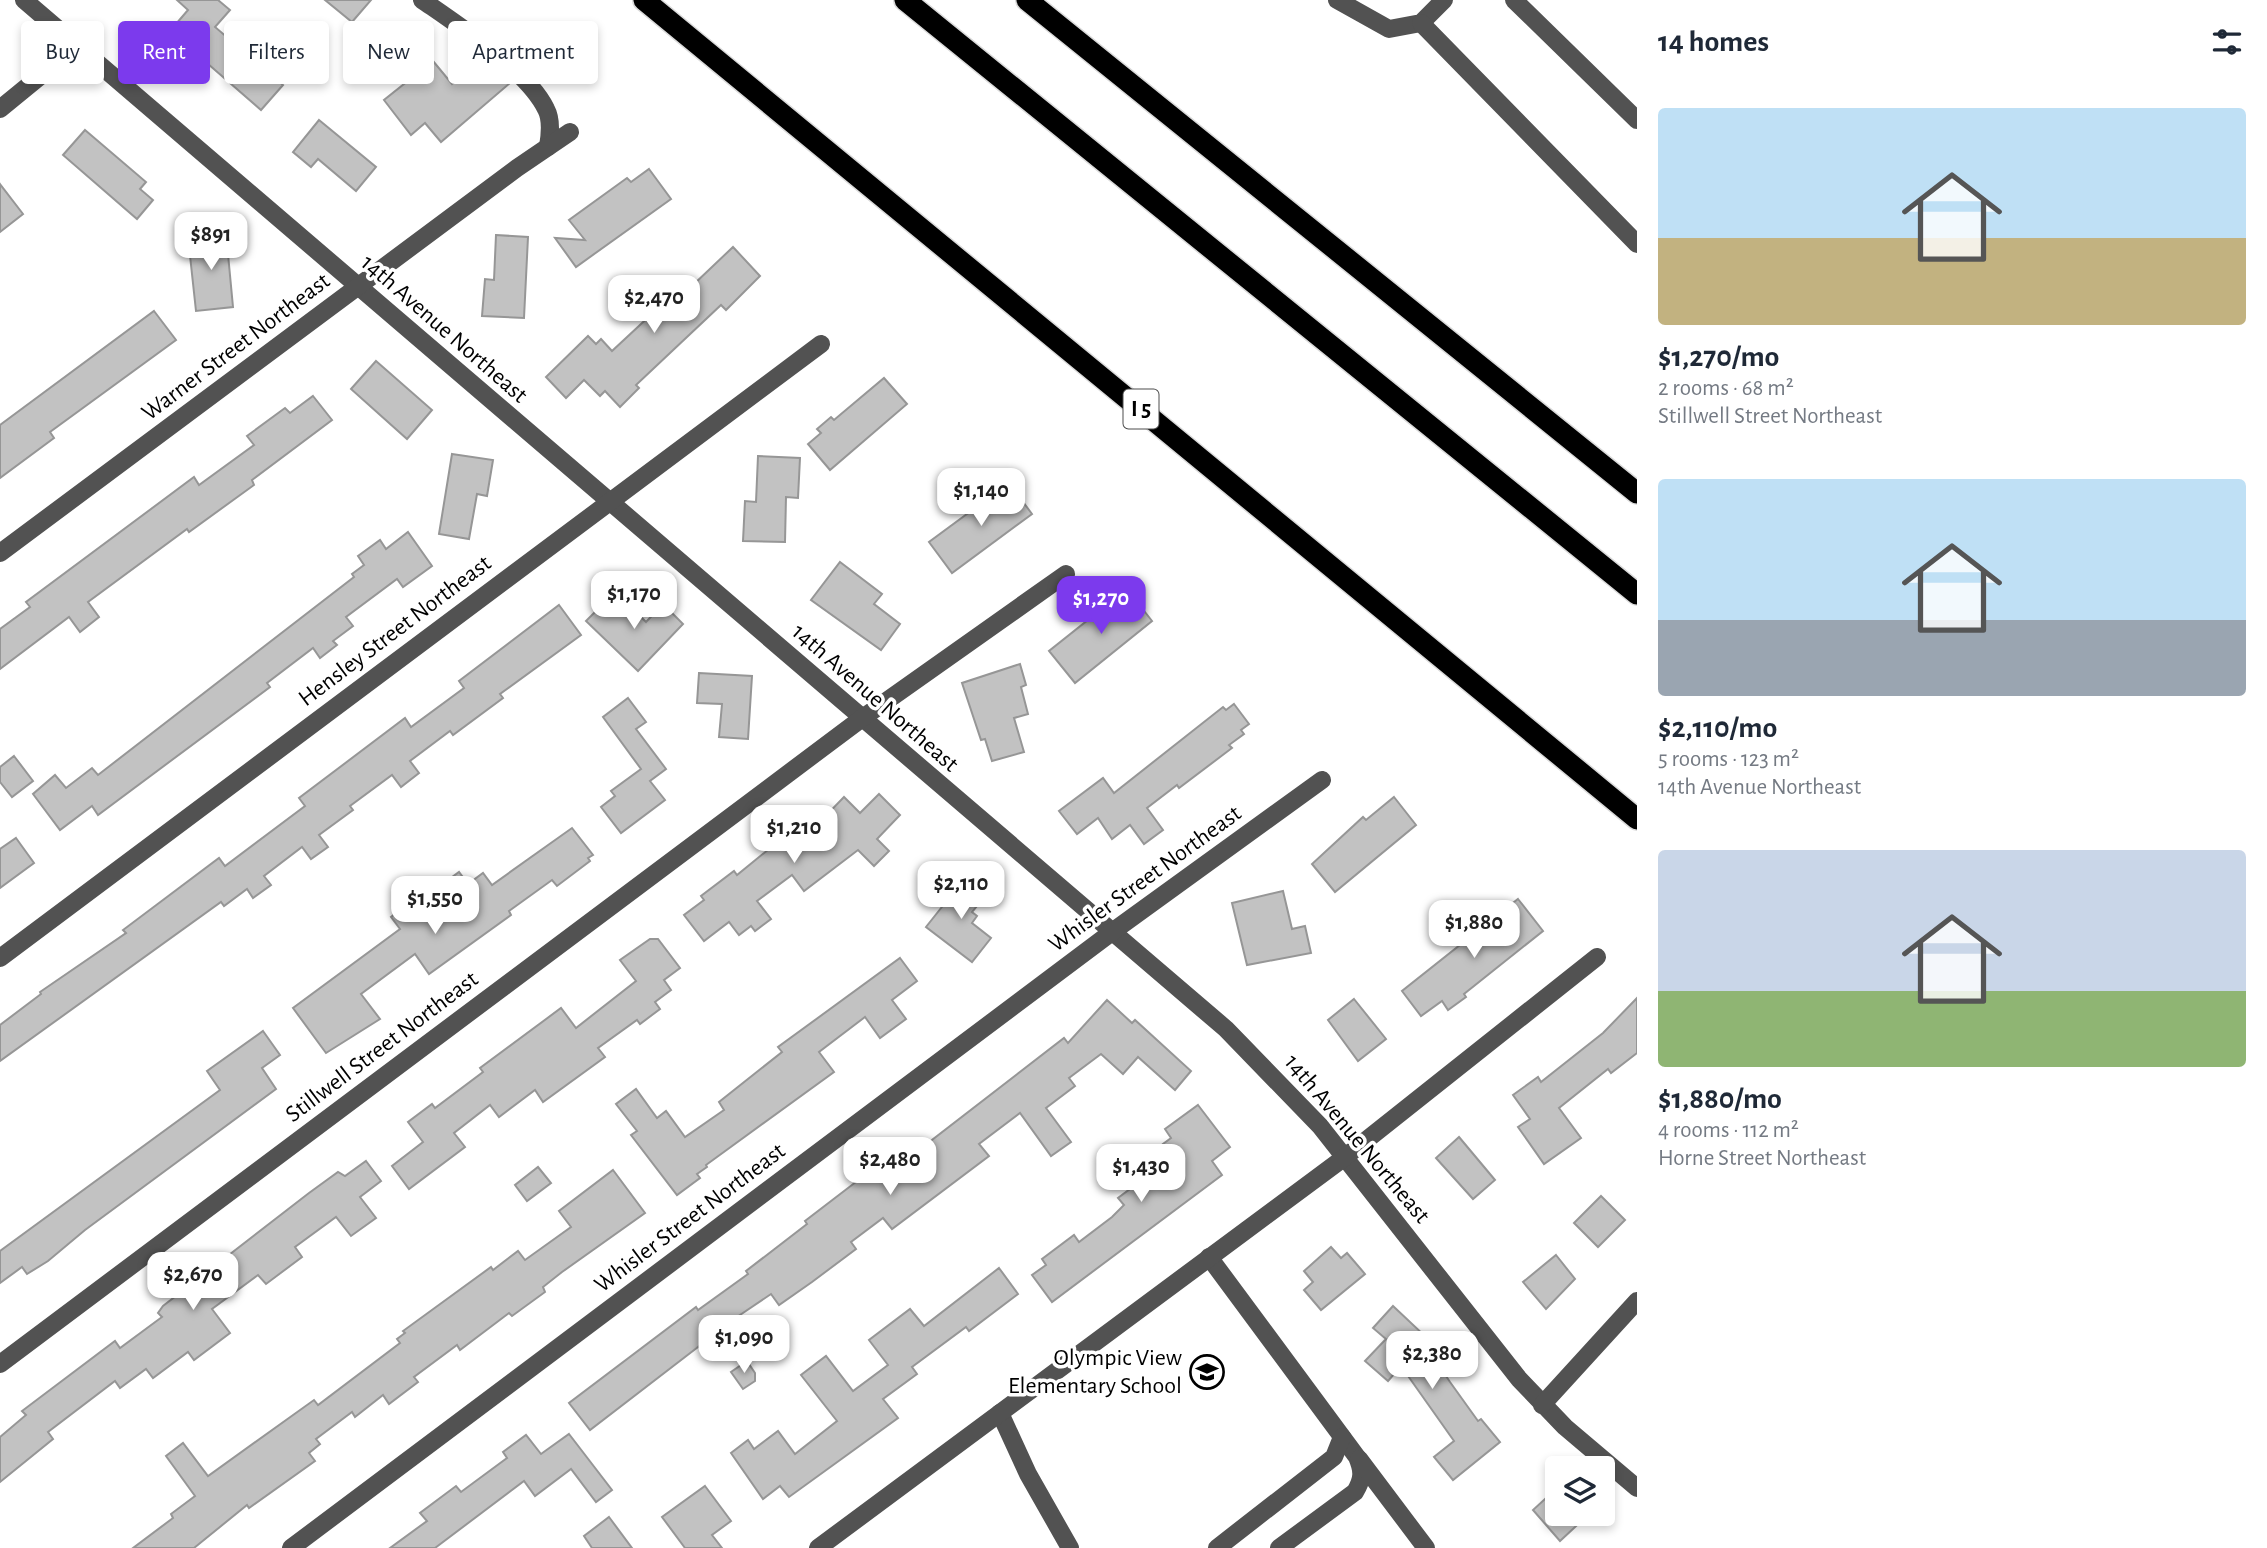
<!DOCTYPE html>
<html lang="en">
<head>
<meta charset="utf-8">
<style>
  :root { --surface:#fff; --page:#f6f6f7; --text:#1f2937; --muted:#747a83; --accent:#7c3aed }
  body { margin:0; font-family:"Alegreya Sans",sans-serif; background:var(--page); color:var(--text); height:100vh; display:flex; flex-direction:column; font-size:26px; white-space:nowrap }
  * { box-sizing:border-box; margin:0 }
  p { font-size:23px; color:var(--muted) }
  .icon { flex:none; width:38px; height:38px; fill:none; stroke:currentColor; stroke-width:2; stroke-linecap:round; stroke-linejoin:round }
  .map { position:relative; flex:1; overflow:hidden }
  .drawer { display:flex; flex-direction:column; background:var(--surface); width:630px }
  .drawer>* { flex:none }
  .hud { position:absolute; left:21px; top:21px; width:665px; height:63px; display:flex; gap:14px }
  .tools { position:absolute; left:1545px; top:1456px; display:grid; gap:14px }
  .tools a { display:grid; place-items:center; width:70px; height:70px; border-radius:7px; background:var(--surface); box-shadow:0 4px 10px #0003; font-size:35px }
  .price { position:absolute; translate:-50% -60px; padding:0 16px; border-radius:14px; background:#fff; color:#222; font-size:23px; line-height:46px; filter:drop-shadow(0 2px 4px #0008) }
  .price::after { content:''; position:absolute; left:50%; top:42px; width:21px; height:16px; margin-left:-10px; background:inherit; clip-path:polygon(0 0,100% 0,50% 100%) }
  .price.selected { background:var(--accent); color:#fff }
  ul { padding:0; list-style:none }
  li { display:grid; align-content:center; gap:14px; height:371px; padding:0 21px }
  li span { display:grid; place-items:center; height:217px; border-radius:7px; color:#555 }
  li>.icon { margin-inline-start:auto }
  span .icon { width:126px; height:126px; fill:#fffc; stroke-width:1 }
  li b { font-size:30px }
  h2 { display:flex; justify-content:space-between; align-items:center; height:84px; padding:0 21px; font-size:30px }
  .pill { padding:0 24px; border-radius:7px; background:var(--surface); box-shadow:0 4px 10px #0003; font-size:24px; line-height:63px }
  .pill.selected { background:var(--accent); color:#fff }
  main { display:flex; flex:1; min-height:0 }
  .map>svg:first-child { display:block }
  .building { fill:#c2c2c2; stroke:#969696; stroke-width:2 }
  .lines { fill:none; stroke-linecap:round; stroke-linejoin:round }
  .highway-casing { stroke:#dbdbdb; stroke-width:24 }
  .minor { stroke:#525252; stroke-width:18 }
  .highway { stroke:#000; stroke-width:21 }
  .labels { text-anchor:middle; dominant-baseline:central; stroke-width:7; stroke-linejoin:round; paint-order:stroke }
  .shield { fill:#fff; stroke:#4c4c4c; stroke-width:2 }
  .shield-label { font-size:23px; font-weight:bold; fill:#000 }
  .street-label { font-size:24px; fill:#000; stroke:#fff }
  .poi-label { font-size:24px; fill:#000; stroke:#fff; text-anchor:end }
</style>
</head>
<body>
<main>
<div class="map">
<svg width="1637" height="1548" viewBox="0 0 1637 1548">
  <rect width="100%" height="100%" fill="#fff"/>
  <g class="building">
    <path d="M 177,0 L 218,0 L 230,10 L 215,27 L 283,85 L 261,110 L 170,31 L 188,10 Z"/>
    <path d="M 325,0 L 371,0 L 352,22 Z"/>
    <path d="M 482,57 L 510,83 L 441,142 L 425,123 L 411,135 L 384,100 L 433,61 L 452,84 Z"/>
    <path d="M 319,120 L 376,167 L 356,191 L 318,159 L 311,167 L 293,152 Z"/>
    <path d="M 85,130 L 146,182 L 140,189 L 153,200 L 137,219 L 63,155 Z"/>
    <path d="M 649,169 L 671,199 L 576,267 L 555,238 L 585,240 L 569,220 L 627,178 L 631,182 Z"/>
    <path d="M 0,184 L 23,214 L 0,232 Z"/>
    <path d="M 226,233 L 233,307 L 196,311 L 188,237 Z"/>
    <path d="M 496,235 L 528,237 L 524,318 L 482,316 L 485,279 L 494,280 Z"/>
    <path d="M 733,247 L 760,276 L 726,310 L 721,305 L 636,385 L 639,388 L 620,407 L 605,391 L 600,396 L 584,380 L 566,398 L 546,377 L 588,336 L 596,344 L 601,339 L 612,351 L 668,299 L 673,304 Z"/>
    <path d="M 154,311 L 176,340 L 50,432 L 54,438 L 0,478 L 0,425 Z"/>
    <path d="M 376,361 L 432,410 L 407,439 L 351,389 Z"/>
    <path d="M 884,378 L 907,404 L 830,470 L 808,444 L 821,433 L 817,429 L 831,417 L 834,420 Z"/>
    <path d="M 313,396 L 332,420 L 252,480 L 254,485 L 189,532 L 187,529 L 88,602 L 99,617 L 80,632 L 69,617 L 0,669 L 0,629 L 30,607 L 26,602 L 194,477 L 199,485 L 254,445 L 247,436 L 285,408 L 290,413 Z"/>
    <path d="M 452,454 L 493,460 L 487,496 L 477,494 L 469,539 L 439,534 Z"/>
    <path d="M 758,456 L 800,458 L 798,498 L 786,497 L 785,542 L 743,541 L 745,501 L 756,502 Z"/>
    <path d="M 1009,483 L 1032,514 L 952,573 L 929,542 Z"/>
    <path d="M 408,532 L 432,566 L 403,587 L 397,579 L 346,617 L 353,626 L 333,641 L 337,645 L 320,658 L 313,648 L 267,683 L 270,687 L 98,815 L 92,806 L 60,830 L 33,794 L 55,775 L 66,788 L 92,768 L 98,775 L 354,577 L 352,574 L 364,565 L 358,556 L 380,540 L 386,549 Z"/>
    <path d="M 840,562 L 882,594 L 874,604 L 900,624 L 881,650 L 811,600 Z"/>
    <path d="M 1127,589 L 1152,621 L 1075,683 L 1049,651 Z"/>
    <path d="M 609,598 L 626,614 L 632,608 L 646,622 L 663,604 L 683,624 L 638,671 L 586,621 Z"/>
    <path d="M 559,605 L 581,635 L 500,694 L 503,698 L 453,735 L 450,731 L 410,761 L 419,773 L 401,787 L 392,775 L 350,806 L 353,810 L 319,835 L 328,847 L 311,859 L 302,847 L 264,876 L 271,885 L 253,898 L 247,889 L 224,906 L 221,902 L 0,1061 L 0,1025 L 41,994 L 40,992 L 126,933 L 123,930 L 219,858 L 225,866 L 305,806 L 299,798 L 405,718 L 411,727 L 464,688 L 459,681 Z"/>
    <path d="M 1020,664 L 1026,685 L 1021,687 L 1028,714 L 1014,718 L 1024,752 L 992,761 L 985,739 L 981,740 L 962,683 Z"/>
    <path d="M 699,673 L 752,676 L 748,739 L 719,737 L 722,704 L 697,703 Z"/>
    <path d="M 628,698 L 646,722 L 636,729 L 666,769 L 650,781 L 665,800 L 621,833 L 601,807 L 615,796 L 611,791 L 641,769 L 603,717 Z"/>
    <path d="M 1234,704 L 1249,724 L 1241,730 L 1244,734 L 1229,745 L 1232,748 L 1179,788 L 1177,785 L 1147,808 L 1163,830 L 1144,844 L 1130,825 L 1112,839 L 1098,818 L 1077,834 L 1059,811 L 1103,778 L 1114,793 L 1223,707 L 1226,710 Z"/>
    <path d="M 14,756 L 33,781 L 12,797 L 0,782 L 0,767 Z"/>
    <path d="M 879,794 L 900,815 L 877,839 L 889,851 L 874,866 L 858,850 L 804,891 L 792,875 L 757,901 L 771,919 L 755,931 L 751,926 L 739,935 L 729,922 L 704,941 L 684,915 L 704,900 L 701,896 L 734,871 L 737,875 L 806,819 L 813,829 L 844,797 L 860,813 Z"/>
    <path d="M 1394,797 L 1416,825 L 1335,892 L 1312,864 L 1363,817 L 1366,820 Z"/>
    <path d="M 572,828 L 593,855 L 588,858 L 590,861 L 557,886 L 552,880 L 509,911 L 511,915 L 429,974 L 415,954 L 361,994 L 380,1019 L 326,1053 L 293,1008 L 400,929 L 391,917 L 409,903 L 412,907 L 459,872 L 468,884 L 483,873 L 492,885 Z"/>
    <path d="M 16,838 L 34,863 L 0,888 L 0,849 Z"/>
    <path d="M 965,878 L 986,895 L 972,912 L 977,916 L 972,923 L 991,938 L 972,962 L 926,927 Z"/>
    <path d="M 1283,891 L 1292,929 L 1305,926 L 1311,953 L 1247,965 L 1232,903 Z"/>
    <path d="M 1518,899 L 1543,931 L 1464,994 L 1466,997 L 1448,1010 L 1442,1001 L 1421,1016 L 1402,991 Z"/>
    <path d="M 650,939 L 658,939 L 680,968 L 664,980 L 671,990 L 655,1002 L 660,1009 L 640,1024 L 637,1020 L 598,1048 L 605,1057 L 543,1102 L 535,1090 L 499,1117 L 490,1105 L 454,1133 L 465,1147 L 409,1189 L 392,1166 L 423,1142 L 408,1122 L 432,1104 L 435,1108 L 483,1072 L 480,1068 L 561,1008 L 576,1028 L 636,981 L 620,960 Z"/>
    <path d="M 900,958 L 917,981 L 892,1000 L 906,1019 L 880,1038 L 865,1017 L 819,1052 L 834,1072 L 706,1165 L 707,1167 L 697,1174 L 700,1178 L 677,1195 L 631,1135 L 637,1131 L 616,1104 L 636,1089 L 657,1118 L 666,1111 L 685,1137 L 724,1110 L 719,1102 L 782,1052 L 778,1047 Z"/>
    <path d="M 1637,998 L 1637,1053 L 1611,1073 L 1608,1069 L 1559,1108 L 1581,1138 L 1544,1164 L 1518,1127 L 1530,1119 L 1513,1095 L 1538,1077 L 1541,1082 L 1603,1033 Z"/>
    <path d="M 1354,999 L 1386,1039 L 1358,1061 L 1328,1020 Z"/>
    <path d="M 1107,1000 L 1132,1023 L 1135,1020 L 1191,1071 L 1175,1090 L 1138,1057 L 1123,1074 L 1101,1054 L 1069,1078 L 1075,1086 L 1046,1108 L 1071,1142 L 1051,1156 L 1020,1113 L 979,1144 L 989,1156 L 892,1229 L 883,1218 L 851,1242 L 856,1249 L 812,1282 L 779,1305 L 771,1294 L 737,1317 L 590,1430 L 569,1403 L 696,1307 L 698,1310 L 748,1274 L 746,1271 L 807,1224 L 805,1221 L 895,1152 L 898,1155 L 910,1146 L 915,1153 L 1064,1038 L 1068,1043 Z"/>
    <path d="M 263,1031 L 280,1055 L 262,1068 L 276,1089 L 85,1230 L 48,1261 L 27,1274 L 22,1267 L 0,1283 L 0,1251 L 220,1090 L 207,1071 Z"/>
    <path d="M 1198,1105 L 1230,1147 L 1212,1161 L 1222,1175 L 1052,1302 L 1032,1275 L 1046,1265 L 1042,1259 L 1074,1235 L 1079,1242 L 1112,1217 L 1124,1205 L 1118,1198 L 1173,1157 L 1163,1144 L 1171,1138 L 1165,1129 Z"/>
    <path d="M 1459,1137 L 1495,1180 L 1473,1199 L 1436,1158 Z"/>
    <path d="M 366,1161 L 381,1181 L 360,1197 L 376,1218 L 351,1236 L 336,1217 L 295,1247 L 302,1257 L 266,1284 L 258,1275 L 212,1309 L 230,1333 L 194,1360 L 188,1352 L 153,1378 L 146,1369 L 120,1388 L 115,1381 L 48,1432 L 53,1439 L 0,1482 L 0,1437 L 26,1415 L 22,1411 L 115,1341 L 120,1348 L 162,1317 L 158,1313 L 163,1306 L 309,1193 L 338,1172 L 345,1176 Z"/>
    <path d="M 538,1167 L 551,1183 L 527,1201 L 515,1185 Z"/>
    <path d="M 613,1170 L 645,1213 L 562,1272 L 543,1287 L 545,1292 L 512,1316 L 509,1313 L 460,1350 L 457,1345 L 414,1377 L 418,1382 L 389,1404 L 383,1395 L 355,1417 L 352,1412 L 316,1439 L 320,1444 L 309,1453 L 315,1461 L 249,1508 L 247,1505 L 194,1548 L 133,1548 L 173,1518 L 171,1514 L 195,1496 L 166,1456 L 183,1443 L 208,1476 L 314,1400 L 318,1405 L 400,1343 L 397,1339 L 405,1333 L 403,1331 L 491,1267 L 493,1270 L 518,1251 L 525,1260 L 571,1227 L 559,1211 Z"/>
    <path d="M 1601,1196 L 1625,1220 L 1598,1247 L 1574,1223 Z"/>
    <path d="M 1331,1247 L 1341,1258 L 1347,1253 L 1365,1274 L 1321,1310 L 1304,1290 L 1313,1282 L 1304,1271 Z"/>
    <path d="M 1556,1255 L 1575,1279 L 1546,1309 L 1523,1282 Z"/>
    <path d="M 999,1268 L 1018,1294 L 969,1331 L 966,1327 L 912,1367 L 917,1374 L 883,1399 L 898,1418 L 789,1497 L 780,1486 L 763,1499 L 731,1453 L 748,1440 L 754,1449 L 778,1431 L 795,1454 L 837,1421 L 801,1375 L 826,1356 L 853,1391 L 888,1365 L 869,1340 L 910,1309 L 924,1326 Z"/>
    <path d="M 1393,1306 L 1426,1337 L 1423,1341 L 1450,1382 L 1478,1421 L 1481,1419 L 1500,1442 L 1453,1480 L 1434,1457 L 1454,1441 L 1401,1366 L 1388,1381 L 1365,1361 L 1386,1339 L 1373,1328 Z"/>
    <path d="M 747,1361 L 755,1373 L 755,1381 L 743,1389 L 731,1372 Z"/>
    <path d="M 569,1434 L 612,1490 L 596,1502 L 571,1469 L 535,1496 L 524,1481 L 435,1548 L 390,1548 L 427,1521 L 420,1513 L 456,1486 L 461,1492 L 507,1458 L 503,1452 L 526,1435 L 541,1454 Z"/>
    <path d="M 705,1486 L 731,1521 L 712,1535 L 722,1548 L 685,1548 L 662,1517 Z"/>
    <path d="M 1558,1487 L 1558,1514 L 1589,1514 L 1560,1541 L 1533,1510 Z"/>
    <path d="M 609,1517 L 632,1548 L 592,1548 L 584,1536 Z"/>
  </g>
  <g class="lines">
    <g class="highway-casing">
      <g id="highway">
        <path d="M 644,0 L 1637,819"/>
        <path d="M 905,0 L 1637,594"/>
        <path d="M 1027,0 L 1637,493"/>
      </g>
    </g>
    <g class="minor">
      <path d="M 24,0 L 1226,1029 L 1320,1126 L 1519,1379 L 1565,1427 L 1637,1488"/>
      <path d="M 422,0 C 458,25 527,70 546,109 C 552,120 550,135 548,147"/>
      <path d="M 1337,0 L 1389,29 L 1421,23 L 1444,0"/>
      <path d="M 1514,0 L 1637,120"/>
      <path d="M 1421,23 L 1637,244"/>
      <path d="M 0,109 L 77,46"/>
      <path d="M 0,553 L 517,168 L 570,132"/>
      <path d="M 0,958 L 821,344"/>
      <path d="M 1209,1257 L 1357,1457 C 1363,1471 1363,1479 1355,1492 L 1279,1548"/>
      <path d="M 0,1364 L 861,719 L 1066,574"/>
      <path d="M 1542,1405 L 1637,1301"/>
      <path d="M 1000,1413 L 1028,1474 L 1070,1548"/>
      <path d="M 1359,1459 L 1426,1548"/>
      <path d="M 291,1548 L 1112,932 L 1322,780"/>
      <path d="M 818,1548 L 1345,1157 L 1597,957"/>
      <path d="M 1217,1548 L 1334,1457 L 1342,1437"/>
    </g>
    <use href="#highway" class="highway"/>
  </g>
  <defs>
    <g id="school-ring" transform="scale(1.75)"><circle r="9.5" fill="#fff" stroke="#000" stroke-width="1.5"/><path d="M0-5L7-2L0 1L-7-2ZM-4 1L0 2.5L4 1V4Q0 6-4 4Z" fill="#000"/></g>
  </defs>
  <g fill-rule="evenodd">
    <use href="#school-ring" x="1207" y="1372"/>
  </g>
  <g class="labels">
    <rect class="shield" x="1123.5" y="389.5" width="35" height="39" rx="5"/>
    <g class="shield-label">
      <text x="1141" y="409">I 5</text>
    </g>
    <g class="street-label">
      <text transform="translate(444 329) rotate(41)">14th Avenue Northeast</text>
      <text transform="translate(236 347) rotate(-37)">Warner Street Northeast</text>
      <text transform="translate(395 631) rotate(-37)">Hensley Street Northeast</text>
      <text transform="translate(875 698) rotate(41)">14th Avenue Northeast</text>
      <text transform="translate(1145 879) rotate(-36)">Whisler Street Northeast</text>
      <text transform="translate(382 1047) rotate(-37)">Stillwell Street Northeast</text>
      <text transform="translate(1357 1139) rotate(50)">14th Avenue Northeast</text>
      <text transform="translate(690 1218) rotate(-37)">Whisler Street Northeast</text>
    </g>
    <g class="poi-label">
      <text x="1182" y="1358">Olympic View<tspan x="1182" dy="28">Elementary School</tspan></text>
    </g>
  </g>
</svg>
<div class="tools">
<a><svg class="icon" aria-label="layers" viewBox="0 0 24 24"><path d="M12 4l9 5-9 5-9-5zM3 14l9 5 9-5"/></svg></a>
</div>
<b class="price" style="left:211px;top:272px">$891</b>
<b class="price" style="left:654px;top:335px">$2,470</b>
<b class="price" style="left:981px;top:528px">$1,140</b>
<b class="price" style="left:634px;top:631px">$1,170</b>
<b class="price selected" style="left:1101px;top:636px">$1,270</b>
<b class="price" style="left:794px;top:865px">$1,210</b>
<b class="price" style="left:961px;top:921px">$2,110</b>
<b class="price" style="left:435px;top:936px">$1,550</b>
<b class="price" style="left:1474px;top:960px">$1,880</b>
<b class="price" style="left:890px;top:1197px">$2,480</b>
<b class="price" style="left:1141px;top:1204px">$1,430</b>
<b class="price" style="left:193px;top:1312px">$2,670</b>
<b class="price" style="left:744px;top:1375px">$1,090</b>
<b class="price" style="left:1432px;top:1391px">$2,380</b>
<div class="hud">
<a class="pill">Buy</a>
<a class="pill selected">Rent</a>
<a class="pill">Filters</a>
<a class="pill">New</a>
<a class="pill">Apartment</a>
</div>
</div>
<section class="drawer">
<h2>14 homes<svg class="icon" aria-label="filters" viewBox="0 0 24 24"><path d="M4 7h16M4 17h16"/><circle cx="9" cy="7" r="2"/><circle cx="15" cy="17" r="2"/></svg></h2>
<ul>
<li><span style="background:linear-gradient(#bfe0f5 60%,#c2b280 0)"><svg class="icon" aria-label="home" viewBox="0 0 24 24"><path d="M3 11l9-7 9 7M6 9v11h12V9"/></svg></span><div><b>$1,270/mo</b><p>2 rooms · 68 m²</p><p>Stillwell Street Northeast</p></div></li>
<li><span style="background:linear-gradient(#bfe0f5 65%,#9aa5b1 0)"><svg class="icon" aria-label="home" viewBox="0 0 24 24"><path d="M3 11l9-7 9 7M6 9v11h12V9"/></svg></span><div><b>$2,110/mo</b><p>5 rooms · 123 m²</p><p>14th Avenue Northeast</p></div></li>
<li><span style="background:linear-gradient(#c9d6e8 65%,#8fb573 0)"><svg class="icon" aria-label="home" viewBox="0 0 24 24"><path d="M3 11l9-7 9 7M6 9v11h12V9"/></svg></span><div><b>$1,880/mo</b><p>4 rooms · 112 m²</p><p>Horne Street Northeast</p></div></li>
</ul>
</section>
</main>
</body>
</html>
